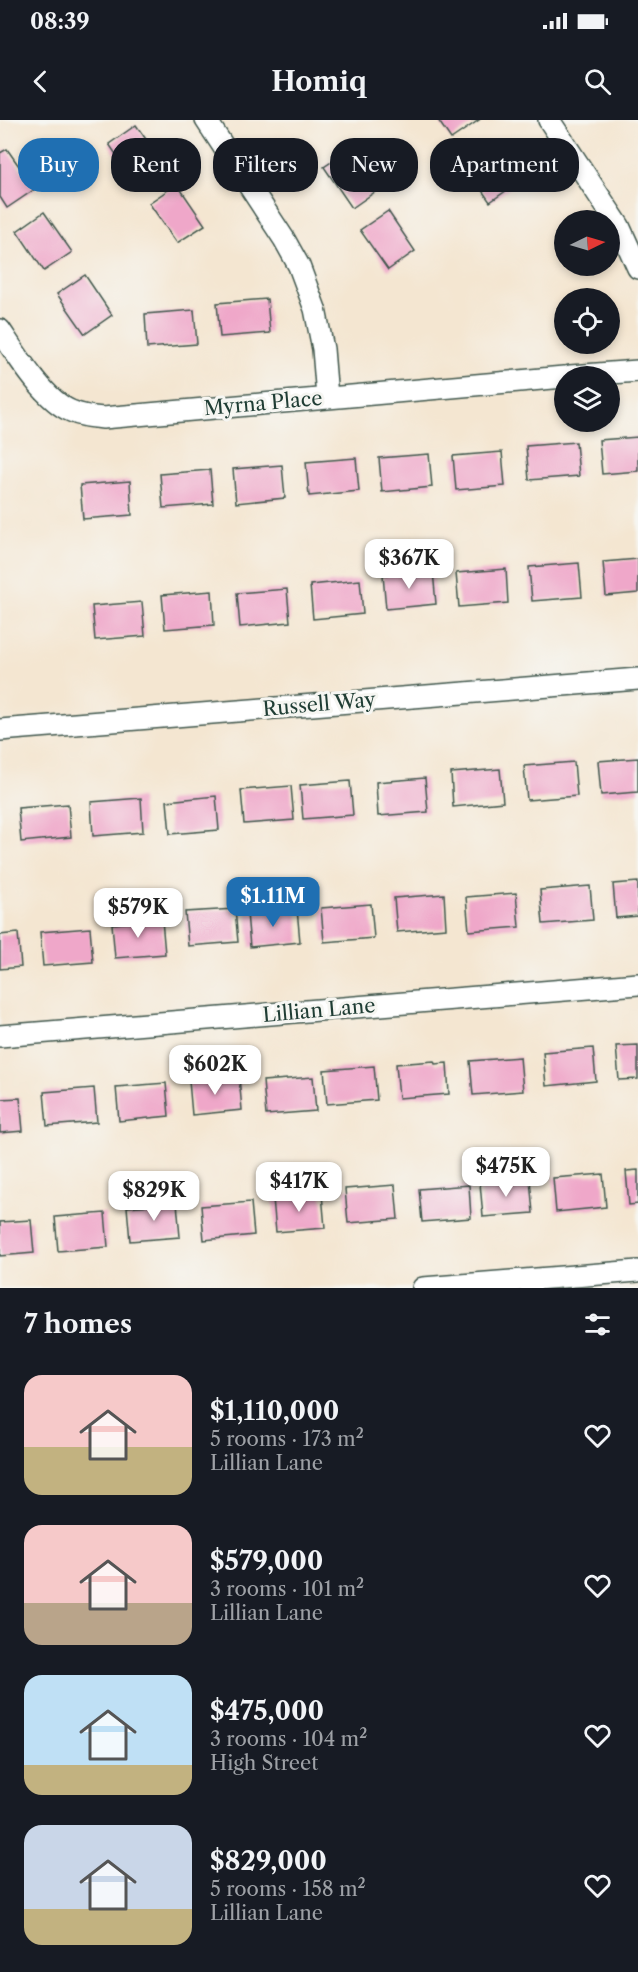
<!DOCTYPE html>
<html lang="en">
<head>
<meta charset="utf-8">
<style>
  :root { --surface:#171b24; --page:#20242c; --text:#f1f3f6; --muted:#9ea1a6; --accent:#1f6fb2 }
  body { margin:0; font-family:"Libre Caslon Text",serif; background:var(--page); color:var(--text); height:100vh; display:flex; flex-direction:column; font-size:22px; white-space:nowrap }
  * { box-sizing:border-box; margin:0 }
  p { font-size:20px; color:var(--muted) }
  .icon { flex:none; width:33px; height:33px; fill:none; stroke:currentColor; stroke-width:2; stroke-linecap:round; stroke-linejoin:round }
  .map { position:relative; height:1168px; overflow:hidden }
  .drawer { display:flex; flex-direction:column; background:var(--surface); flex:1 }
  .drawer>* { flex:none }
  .guide { position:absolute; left:18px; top:18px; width:603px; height:54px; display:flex; gap:12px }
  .needle { width:39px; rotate:85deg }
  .fabs { position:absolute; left:554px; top:90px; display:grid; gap:12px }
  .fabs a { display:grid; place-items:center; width:66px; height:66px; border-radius:50%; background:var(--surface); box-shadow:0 3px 9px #0003; font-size:30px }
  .price { position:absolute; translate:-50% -51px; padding:0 14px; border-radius:12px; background:#fff; color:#222; font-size:20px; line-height:39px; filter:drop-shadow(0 2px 3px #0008) }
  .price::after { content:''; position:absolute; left:50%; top:36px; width:18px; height:14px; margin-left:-9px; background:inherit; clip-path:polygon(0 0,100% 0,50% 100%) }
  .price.selected { background:var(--accent); color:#fff }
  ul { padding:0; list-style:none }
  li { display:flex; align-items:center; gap:18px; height:150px; padding:0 24px }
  li span { display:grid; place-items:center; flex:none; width:168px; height:120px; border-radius:18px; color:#555 }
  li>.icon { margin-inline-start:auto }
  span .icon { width:72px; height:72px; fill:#fffc; stroke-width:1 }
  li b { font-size:26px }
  h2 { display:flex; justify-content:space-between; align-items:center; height:72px; padding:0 24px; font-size:26px }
  .tag { padding:0 21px; border-radius:24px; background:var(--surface); box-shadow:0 3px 9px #0003; font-size:21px; line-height:54px }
  .tag.selected { background:var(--accent); color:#fff }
  .status { display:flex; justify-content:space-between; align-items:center; height:42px; padding:0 30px; background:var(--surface); direction:ltr }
  .status svg { height:16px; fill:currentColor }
  header { display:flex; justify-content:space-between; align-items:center; height:78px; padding:0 24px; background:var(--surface); font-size:27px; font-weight:800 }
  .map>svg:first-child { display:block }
  .building { fill:#efa7c9 }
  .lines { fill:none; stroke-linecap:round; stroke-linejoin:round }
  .minor-casing { stroke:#3f564c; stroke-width:24 }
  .minor { stroke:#fff; stroke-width:21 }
  .labels { text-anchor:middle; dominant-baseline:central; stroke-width:6; stroke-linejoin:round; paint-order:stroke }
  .street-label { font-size:20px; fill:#1f3d34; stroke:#f6f6f2 }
</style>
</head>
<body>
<div class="status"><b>08:39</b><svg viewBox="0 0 49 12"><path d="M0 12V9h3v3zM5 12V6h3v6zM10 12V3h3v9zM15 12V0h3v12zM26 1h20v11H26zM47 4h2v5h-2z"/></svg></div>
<header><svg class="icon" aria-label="back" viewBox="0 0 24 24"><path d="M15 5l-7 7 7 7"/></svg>Homiq<svg class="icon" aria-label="search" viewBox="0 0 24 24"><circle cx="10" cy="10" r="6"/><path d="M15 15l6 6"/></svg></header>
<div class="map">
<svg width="638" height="1168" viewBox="0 0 638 1168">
  <rect width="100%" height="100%" fill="#f6f6f2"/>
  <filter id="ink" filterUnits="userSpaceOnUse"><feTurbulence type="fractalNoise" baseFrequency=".0167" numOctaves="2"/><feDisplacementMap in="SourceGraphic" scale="12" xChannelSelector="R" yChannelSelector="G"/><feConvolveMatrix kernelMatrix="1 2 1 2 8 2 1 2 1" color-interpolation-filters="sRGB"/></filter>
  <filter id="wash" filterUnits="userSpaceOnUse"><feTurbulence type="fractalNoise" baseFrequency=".008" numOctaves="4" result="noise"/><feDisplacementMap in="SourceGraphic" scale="24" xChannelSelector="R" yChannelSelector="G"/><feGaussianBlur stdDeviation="1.35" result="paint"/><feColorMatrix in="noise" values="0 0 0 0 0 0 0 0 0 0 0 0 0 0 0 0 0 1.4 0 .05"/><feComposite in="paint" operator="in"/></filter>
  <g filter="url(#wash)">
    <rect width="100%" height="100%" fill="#f4e6d1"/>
    <g id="blocks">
      <g class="building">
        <path d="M 438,0 L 479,0 L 451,19 Z"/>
        <path d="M 136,5 L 164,45 L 136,64 L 109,24 Z"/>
        <path d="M 489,23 L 517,63 L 490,82 L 462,42 Z"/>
        <path d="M 352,28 L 379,69 L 352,88 L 324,47 Z"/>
        <path d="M 7,29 L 35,69 L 7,88 L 0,77 L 0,33 Z"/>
        <path d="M 177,64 L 205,105 L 177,123 L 149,83 Z"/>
        <path d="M 388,91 L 415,131 L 388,150 L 360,110 Z"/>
        <path d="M 44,92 L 72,132 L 44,151 L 17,111 Z"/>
        <path d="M 85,155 L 112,195 L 85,214 L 57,174 Z"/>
        <path d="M 267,179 L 270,213 L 220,217 L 217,183 Z"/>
        <path d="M 194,190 L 197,224 L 147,228 L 145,194 Z"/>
        <path d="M 638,317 L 638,351 L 602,354 L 599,320 Z"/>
        <path d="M 576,322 L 579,356 L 529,360 L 526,326 Z"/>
        <path d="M 502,332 L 505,366 L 456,370 L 453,336 Z"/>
        <path d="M 429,334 L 432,367 L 382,372 L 379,338 Z"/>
        <path d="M 356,338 L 359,371 L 309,376 L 306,342 Z"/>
        <path d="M 282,345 L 285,378 L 236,383 L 233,349 Z"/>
        <path d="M 210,350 L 213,384 L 163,388 L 160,354 Z"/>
        <path d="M 130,361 L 132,395 L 83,399 L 80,365 Z"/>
        <path d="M 638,439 L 638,473 L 606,476 L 603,442 Z"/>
        <path d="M 579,443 L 582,477 L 532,481 L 529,447 Z"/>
        <path d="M 506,449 L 508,483 L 459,487 L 456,453 Z"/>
        <path d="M 433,451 L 436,484 L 386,489 L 383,455 Z"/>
        <path d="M 360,460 L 363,494 L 313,499 L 310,465 Z"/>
        <path d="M 287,469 L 290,502 L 240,507 L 237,473 Z"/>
        <path d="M 212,471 L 214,505 L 165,509 L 162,475 Z"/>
        <path d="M 142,482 L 145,516 L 95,520 L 92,486 Z"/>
        <path d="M 638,638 L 638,672 L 601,675 L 598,641 Z"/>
        <path d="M 574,642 L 577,676 L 527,680 L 524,646 Z"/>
        <path d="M 500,649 L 503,682 L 453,687 L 451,653 Z"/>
        <path d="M 425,658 L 428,692 L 378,696 L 376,662 Z"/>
        <path d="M 350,661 L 353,695 L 303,699 L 300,665 Z"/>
        <path d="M 291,666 L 294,700 L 244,704 L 241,670 Z"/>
        <path d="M 216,676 L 219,710 L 170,714 L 167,681 Z"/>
        <path d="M 141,678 L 143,712 L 93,716 L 91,682 Z"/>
        <path d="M 68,684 L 71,717 L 21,722 L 18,688 Z"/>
        <path d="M 638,762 L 638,796 L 616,798 L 613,764 Z"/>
        <path d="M 590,766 L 593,800 L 543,804 L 540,770 Z"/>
        <path d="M 516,773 L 519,807 L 469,811 L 466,777 Z"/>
        <path d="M 444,774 L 446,808 L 397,812 L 394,778 Z"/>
        <path d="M 371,784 L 374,818 L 324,822 L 321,788 Z"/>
        <path d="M 235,789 L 238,822 L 188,826 L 185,792 Z"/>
        <path d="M 297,789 L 300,822 L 250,827 L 247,793 Z"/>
        <path d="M 162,800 L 165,834 L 115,838 L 112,804 Z"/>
        <path d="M 90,808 L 93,842 L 43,846 L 40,812 Z"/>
        <path d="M 18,813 L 21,847 L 0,849 L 0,815 Z"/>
        <path d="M 638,925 L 638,959 L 619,960 L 616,926 Z"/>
        <path d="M 593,928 L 596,961 L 546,966 L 543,932 Z"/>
        <path d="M 520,937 L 523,971 L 473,975 L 470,941 Z"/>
        <path d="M 434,941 L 435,944 L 447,943 L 449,974 L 399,978 L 396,944 Z"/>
        <path d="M 374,946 L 377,980 L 327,984 L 324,950 Z"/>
        <path d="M 239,957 L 242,990 L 192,995 L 189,961 Z"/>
        <path d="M 313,957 L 316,991 L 266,995 L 263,961 Z"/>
        <path d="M 166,963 L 169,996 L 119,1001 L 116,967 Z"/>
        <path d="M 94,968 L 97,1002 L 47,1006 L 44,972 Z"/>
        <path d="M 20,978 L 23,1011 L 0,1013 L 0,979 Z"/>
        <path d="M 638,1050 L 638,1084 L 629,1085 L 626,1051 Z"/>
        <path d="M 603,1054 L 606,1087 L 556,1092 L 553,1058 Z"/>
        <path d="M 530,1059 L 533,1093 L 483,1097 L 480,1063 Z"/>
        <path d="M 395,1065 L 398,1099 L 348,1103 L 345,1069 Z"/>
        <path d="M 469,1065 L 471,1098 L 422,1102 L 419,1069 Z"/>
        <path d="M 322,1074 L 325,1108 L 276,1112 L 273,1078 Z"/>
        <path d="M 251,1082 L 254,1115 L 204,1120 L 201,1086 Z"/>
        <path d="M 177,1083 L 180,1117 L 130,1121 L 127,1087 Z"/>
        <path d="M 105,1093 L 108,1127 L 58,1131 L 55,1097 Z"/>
        <path d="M 31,1100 L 34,1133 L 0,1136 L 0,1102 Z"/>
      </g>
    </g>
  </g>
  <g filter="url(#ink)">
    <use href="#blocks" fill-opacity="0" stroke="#3f564c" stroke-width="1.5"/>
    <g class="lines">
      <g class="minor-casing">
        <g id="minor">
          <path d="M 206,0 L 284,119 L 299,146 L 315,189 L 323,229 L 327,277"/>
          <path d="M 549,0 L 619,106 L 638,148"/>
          <path d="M 0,210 C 16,234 44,280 71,291 C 81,296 92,297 103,298 L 564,257"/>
          <path d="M 570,256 L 638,251"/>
          <path d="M 0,610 L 638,559"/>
          <path d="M 0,916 L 638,864"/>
          <path d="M 423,1168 L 638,1151"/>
        </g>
      </g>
      <use href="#minor" class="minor"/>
    </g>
  </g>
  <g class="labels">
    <g class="street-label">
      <text transform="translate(263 283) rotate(-5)">Myrna Place</text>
      <text transform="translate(319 584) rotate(-5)">Russell Way</text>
      <text transform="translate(319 890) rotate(-5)">Lillian Lane</text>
    </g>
  </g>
</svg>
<div class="fabs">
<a><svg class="needle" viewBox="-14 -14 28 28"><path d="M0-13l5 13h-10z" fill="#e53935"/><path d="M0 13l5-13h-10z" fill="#9ea1a6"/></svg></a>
<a><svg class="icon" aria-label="locate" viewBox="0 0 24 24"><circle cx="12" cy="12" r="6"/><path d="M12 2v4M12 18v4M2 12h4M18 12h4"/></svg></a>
<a><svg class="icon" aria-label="layers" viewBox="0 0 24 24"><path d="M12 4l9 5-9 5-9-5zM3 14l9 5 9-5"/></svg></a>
</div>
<b class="price" style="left:409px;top:470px">$367K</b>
<b class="price selected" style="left:273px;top:808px">$1.11M</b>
<b class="price" style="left:138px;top:819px">$579K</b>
<b class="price" style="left:215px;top:976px">$602K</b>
<b class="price" style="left:506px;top:1078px">$475K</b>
<b class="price" style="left:299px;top:1093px">$417K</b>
<b class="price" style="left:154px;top:1102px">$829K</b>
<div class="guide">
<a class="tag selected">Buy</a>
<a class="tag">Rent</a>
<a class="tag">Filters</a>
<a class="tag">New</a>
<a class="tag">Apartment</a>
</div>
</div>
<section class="drawer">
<h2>7 homes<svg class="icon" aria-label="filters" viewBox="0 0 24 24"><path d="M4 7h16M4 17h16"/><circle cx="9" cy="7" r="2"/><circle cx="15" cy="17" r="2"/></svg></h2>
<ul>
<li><span style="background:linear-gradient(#f6c9c9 60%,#c2b280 0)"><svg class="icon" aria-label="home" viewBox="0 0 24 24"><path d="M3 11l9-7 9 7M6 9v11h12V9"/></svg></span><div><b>$1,110,000</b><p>5 rooms · 173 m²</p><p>Lillian Lane</p></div><svg class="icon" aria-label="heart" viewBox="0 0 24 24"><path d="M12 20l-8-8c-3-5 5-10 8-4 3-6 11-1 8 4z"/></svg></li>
<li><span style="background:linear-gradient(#f6c9c9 65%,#b9a48a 0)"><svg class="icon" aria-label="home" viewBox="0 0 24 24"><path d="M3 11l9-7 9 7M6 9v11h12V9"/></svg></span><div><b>$579,000</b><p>3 rooms · 101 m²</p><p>Lillian Lane</p></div><svg class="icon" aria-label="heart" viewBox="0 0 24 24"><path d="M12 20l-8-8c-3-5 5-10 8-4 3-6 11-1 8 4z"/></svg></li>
<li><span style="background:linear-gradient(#bfe0f5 75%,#c2b280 0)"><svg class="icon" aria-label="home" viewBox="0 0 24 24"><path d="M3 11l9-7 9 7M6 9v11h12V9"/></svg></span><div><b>$475,000</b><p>3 rooms · 104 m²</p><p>High Street</p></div><svg class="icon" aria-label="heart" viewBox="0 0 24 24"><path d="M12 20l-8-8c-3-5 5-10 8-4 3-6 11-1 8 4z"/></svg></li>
<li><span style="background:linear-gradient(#c9d6e8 70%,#c2b280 0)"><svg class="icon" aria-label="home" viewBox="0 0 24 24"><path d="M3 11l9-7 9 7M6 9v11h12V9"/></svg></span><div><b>$829,000</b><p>5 rooms · 158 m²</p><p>Lillian Lane</p></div><svg class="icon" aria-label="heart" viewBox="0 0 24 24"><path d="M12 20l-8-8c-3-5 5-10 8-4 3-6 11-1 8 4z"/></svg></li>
</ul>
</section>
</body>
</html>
